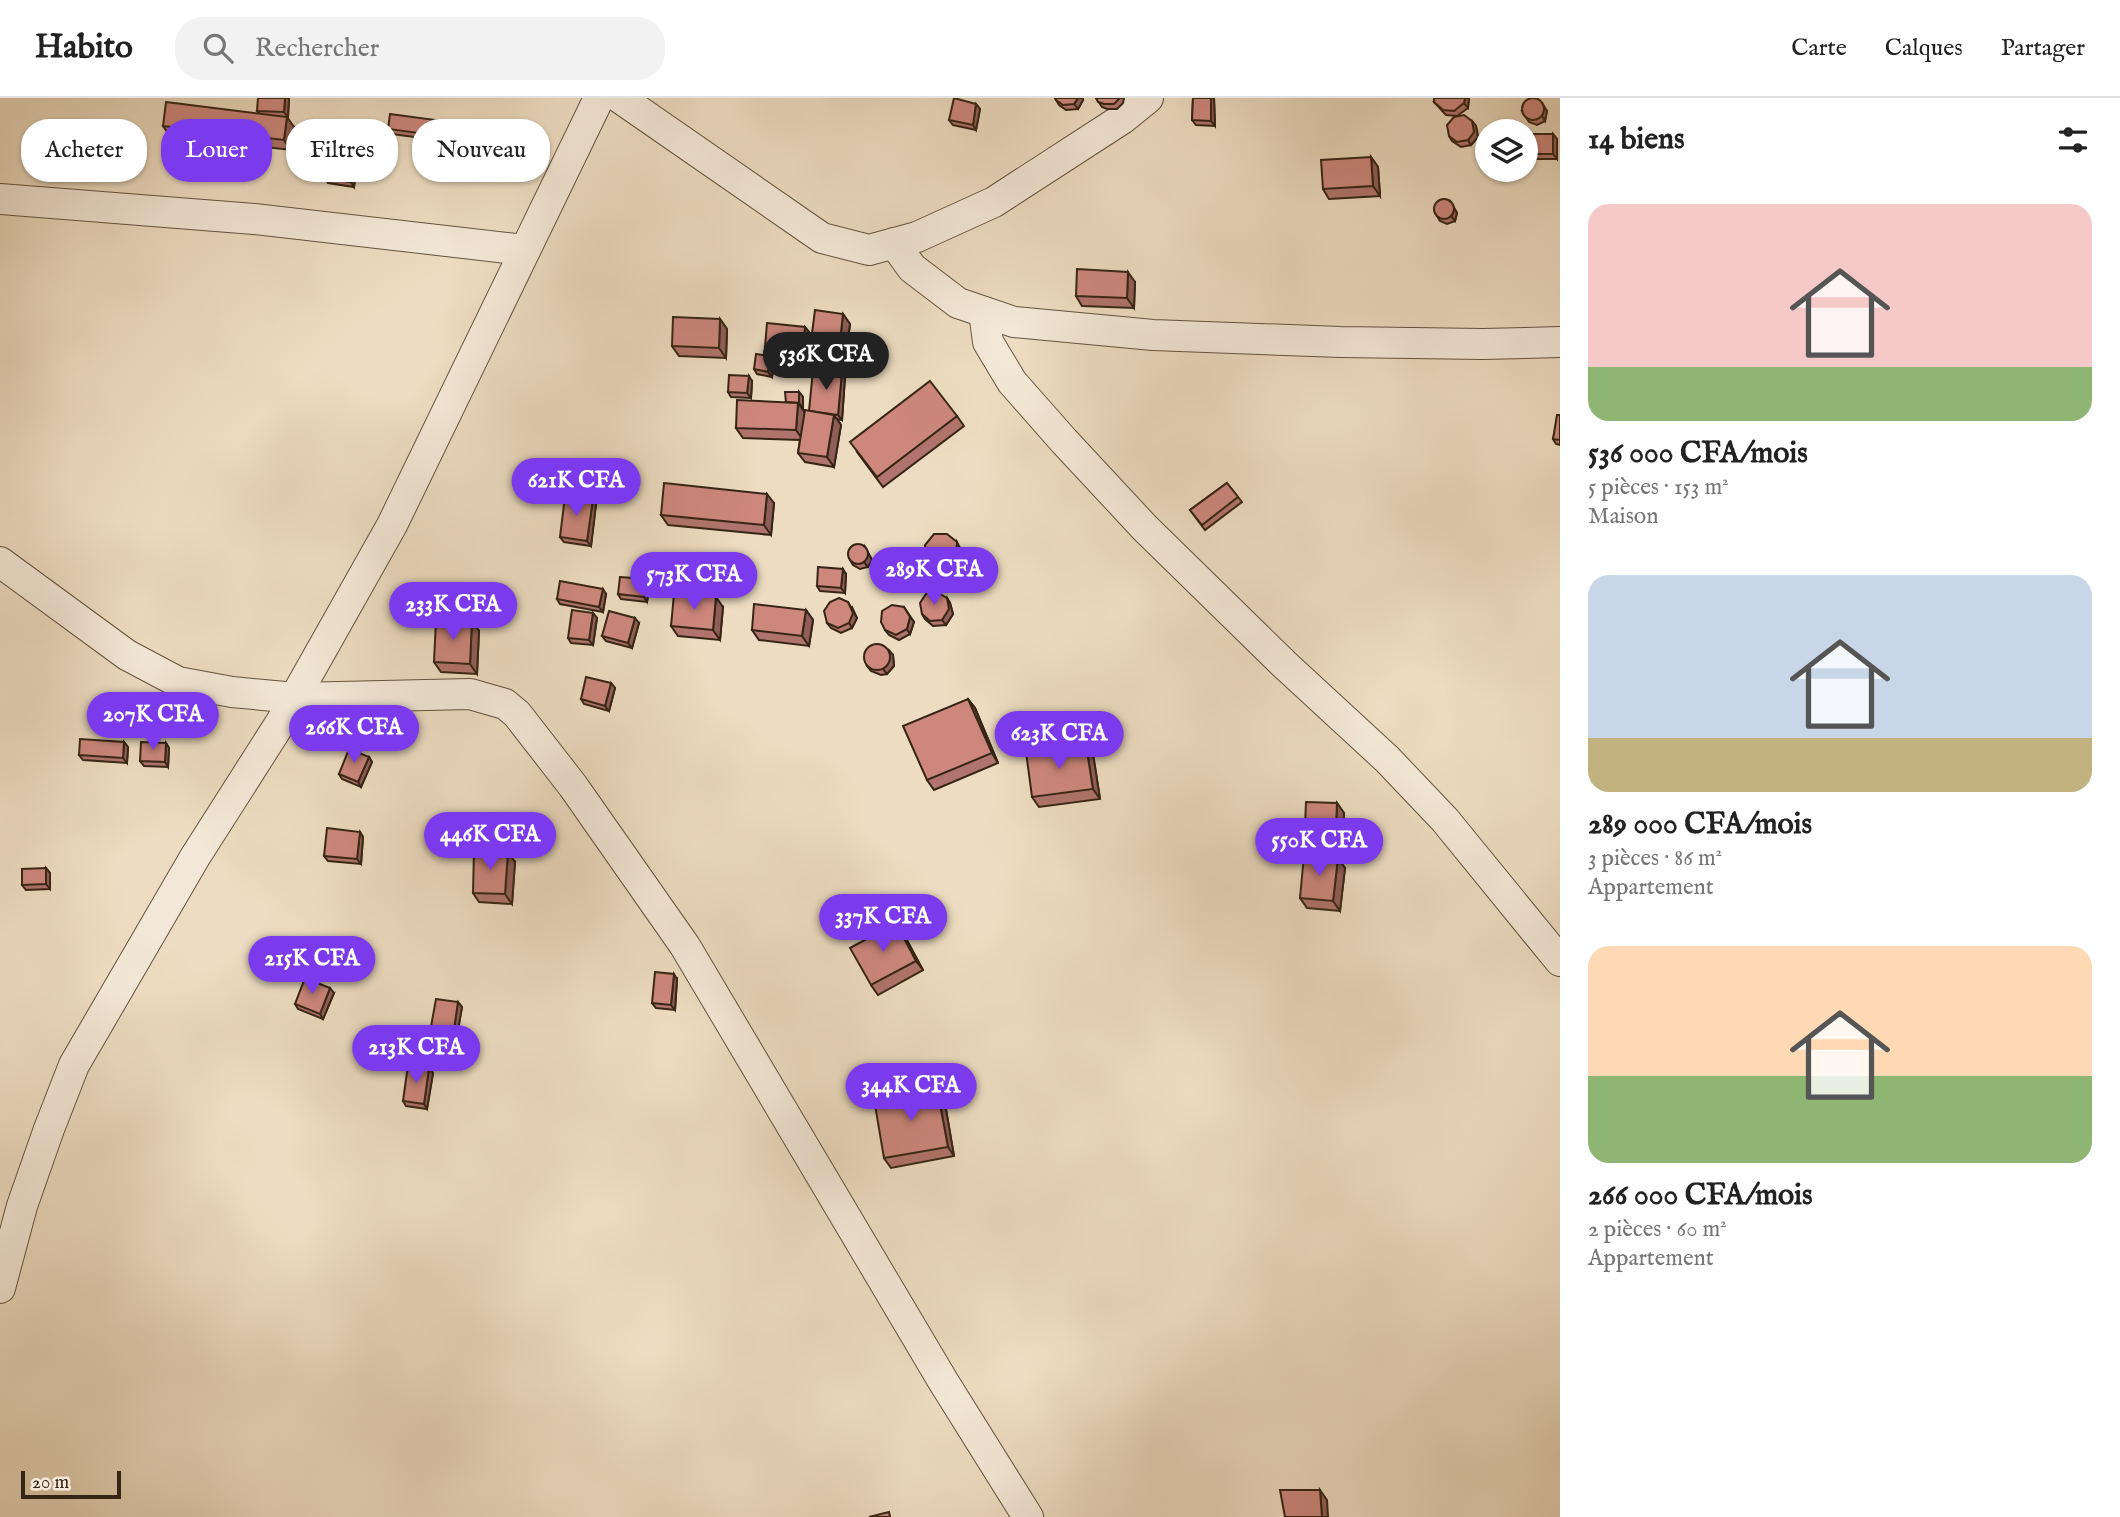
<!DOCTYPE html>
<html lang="fr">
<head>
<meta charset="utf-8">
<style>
  :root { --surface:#fff; --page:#f2f2f2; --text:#222; --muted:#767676; --line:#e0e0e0; --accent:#7c3aed }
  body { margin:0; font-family:"IM FELL English",serif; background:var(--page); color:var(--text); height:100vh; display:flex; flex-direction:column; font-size:26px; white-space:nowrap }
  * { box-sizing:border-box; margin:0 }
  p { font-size:23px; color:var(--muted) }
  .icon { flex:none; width:38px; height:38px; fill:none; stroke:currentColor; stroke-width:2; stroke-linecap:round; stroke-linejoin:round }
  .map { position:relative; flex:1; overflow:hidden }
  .side { display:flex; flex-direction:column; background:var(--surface); width:560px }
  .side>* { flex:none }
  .top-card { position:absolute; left:21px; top:21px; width:665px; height:63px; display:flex; gap:14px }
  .tools { position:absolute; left:1475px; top:21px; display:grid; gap:14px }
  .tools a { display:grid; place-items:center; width:63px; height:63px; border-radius:50%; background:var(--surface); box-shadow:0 2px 5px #0004; font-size:35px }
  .scale { position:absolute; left:21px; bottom:18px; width:100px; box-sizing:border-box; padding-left:7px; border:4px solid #362514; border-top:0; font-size:19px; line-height:24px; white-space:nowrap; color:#362514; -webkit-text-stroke:5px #f3e8d7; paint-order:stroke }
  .price { position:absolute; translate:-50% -60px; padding:0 16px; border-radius:24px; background:var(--accent); color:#fff; font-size:23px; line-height:46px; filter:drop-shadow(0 2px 4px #0008) }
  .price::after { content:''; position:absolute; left:50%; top:42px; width:21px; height:16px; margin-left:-10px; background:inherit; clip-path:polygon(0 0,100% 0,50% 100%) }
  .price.current { background:#222; color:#fff }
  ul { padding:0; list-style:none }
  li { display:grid; align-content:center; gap:14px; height:371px; padding:0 28px }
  li span { display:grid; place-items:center; height:217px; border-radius:21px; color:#555 }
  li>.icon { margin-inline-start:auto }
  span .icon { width:126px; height:126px; fill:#fffc; stroke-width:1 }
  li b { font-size:30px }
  h2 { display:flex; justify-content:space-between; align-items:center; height:84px; padding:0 28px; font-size:30px }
  .tag { padding:0 24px; border-radius:28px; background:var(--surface); box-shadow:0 2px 5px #0004; font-size:24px; line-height:63px }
  .tag.current { background:var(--accent); color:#fff }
  header { display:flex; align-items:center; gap:42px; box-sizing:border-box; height:98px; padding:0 35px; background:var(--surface); border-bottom:2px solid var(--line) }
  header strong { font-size:33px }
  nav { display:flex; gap:38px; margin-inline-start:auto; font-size:24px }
  .search { width:490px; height:63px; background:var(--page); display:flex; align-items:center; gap:18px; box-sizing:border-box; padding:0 24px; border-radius:28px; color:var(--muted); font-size:26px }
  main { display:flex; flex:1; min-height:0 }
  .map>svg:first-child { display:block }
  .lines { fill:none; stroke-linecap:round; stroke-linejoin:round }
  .minor-casing { stroke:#64533f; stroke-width:32 }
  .minor { stroke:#f3e8d7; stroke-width:30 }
  .wall { fill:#b0746c; stroke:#362514; stroke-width:2 }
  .shaded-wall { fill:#905e58; stroke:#362514; stroke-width:2 }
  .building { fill:#cd877d; stroke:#362514; stroke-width:2 }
</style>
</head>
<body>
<header>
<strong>Habito</strong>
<div class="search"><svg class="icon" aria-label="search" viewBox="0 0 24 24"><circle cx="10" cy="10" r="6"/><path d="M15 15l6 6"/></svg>Rechercher</div>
<nav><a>Carte</a><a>Calques</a><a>Partager</a></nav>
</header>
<main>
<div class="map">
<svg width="1560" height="1419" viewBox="0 0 1560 1419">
  <rect width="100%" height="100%" fill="#eddcc1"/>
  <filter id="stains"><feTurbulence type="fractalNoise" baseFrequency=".00286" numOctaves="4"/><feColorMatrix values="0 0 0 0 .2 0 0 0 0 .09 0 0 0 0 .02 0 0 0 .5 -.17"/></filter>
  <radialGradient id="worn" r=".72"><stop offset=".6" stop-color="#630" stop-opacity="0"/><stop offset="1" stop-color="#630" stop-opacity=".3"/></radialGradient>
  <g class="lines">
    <g class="minor-casing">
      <g id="minor">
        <path d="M 620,0 L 822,140 L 869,152 L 917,139 L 994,104 L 1122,21 L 1148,0"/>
        <path d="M 0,101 L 254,121 L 525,152"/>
        <path d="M 894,145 L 912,170 L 958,205 L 1014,224 L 1153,237 L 1340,244 L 1483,246 L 1560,244"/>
        <path d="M 984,214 L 988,244 L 1012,284 L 1064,343 L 1145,430 L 1284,566 L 1387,661 L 1445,722 L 1560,863"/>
        <path d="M 0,464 L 127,557 L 178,584 L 232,594 L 295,600 L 470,596 L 505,606 L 517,616 L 573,688 L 685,848 L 943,1283 L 1028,1419"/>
        <path d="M 0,1190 L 22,1108 L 49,1031 L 74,967 L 195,759 L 281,624 L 392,427 L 599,0"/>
      </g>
    </g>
    <use href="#minor" class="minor"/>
  </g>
  <g class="wall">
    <path d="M 289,0 L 288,19 L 280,19 L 294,29 L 291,52 L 170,38 L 163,28 L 260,16 L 257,13 Z"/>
    <path d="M 1055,0 L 1083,0 L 1083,2 L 1078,11 L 1066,12 L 1059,7 Z"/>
    <path d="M 1096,0 L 1124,0 L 1123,5 L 1117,11 L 1107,11 L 1102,9 Z"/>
    <path d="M 1193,0 L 1214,0 L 1215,28 L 1196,27 L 1192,22 Z"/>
    <path d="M 1469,0 L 1468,10 L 1457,18 L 1446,17 L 1434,4 Z"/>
    <path d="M 976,6 L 980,11 L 976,32 L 953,27 L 949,22 Z"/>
    <path d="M 1522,13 L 1547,13 L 1545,23 L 1537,27 L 1529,24 Z"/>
    <path d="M 1472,23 L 1476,28 L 1478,39 L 1471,47 L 1461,49 L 1452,43 L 1449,38 Z"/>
    <path d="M 447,28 L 444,43 L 392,36 L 388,31 Z"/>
    <path d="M 1553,36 L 1557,41 L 1557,61 L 1534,61 L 1531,56 Z"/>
    <path d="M 1371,59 L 1378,69 L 1380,98 L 1329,101 L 1323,91 Z"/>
    <path d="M 356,72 L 354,89 L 328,85 L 325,80 Z"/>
    <path d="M 1450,103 L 1457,115 L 1455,123 L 1447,126 L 1440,123 L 1437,118 Z"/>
    <path d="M 1135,184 L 1134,210 L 1082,208 L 1076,198 Z"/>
    <path d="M 843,216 L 850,226 L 844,272 L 816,269 L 809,259 Z"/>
    <path d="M 720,221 L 727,231 L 726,260 L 679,258 L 672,248 Z"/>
    <path d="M 805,229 L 809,234 L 807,257 L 769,254 L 765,249 Z"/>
    <path d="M 770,258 L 774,263 L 772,279 L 757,276 L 754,271 Z"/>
    <path d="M 845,279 L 842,322 L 837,321 L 841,327 L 834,369 L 805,364 L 798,355 L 800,342 L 743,340 L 736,330 L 786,304 L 799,294 L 803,299 L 803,310 L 801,310 L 805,314 L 809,313 Z"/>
    <path d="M 752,283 L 751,300 L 731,299 L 728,294 Z"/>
    <path d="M 1560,317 L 1560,347 L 1556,346 L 1553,341 Z"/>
    <path d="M 957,318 L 964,328 L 883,389 L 857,354 Z"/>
    <path d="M 629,373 L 627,398 L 580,394 L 576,389 Z"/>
    <path d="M 1227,385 L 1242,404 L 1205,432 L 1190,412 Z"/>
    <path d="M 774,405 L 771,437 L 668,427 L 661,417 Z"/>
    <path d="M 596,406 L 591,448 L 564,444 L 560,439 Z"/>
    <path d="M 865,449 L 872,462 L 868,469 L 860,471 L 853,467 L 850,462 Z"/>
    <path d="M 960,450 L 960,463 L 951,472 L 937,471 L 926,458 Z"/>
    <path d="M 846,476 L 845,495 L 820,493 L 817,488 Z"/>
    <path d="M 650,486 L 647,504 L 621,501 L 618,496 Z"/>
    <path d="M 606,496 L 603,514 L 560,506 L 557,501 Z"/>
    <path d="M 947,500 L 950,505 L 953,516 L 946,527 L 933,528 L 925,521 L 922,516 Z"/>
    <path d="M 723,509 L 720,542 L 678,538 L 671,528 Z"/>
    <path d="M 852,509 L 857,520 L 852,530 L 841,535 L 831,530 L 827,525 Z"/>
    <path d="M 904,509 L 914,524 L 910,536 L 899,542 L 889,537 L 885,532 Z"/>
    <path d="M 806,512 L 813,522 L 809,548 L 759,542 L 752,532 Z"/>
    <path d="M 593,515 L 597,520 L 593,547 L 571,545 L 568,540 Z"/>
    <path d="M 639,525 L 632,550 L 606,543 L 602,538 Z"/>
    <path d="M 479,533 L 477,576 L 441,574 L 434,564 Z"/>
    <path d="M 893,557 L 894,568 L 887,576 L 881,577 L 871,573 L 867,568 Z"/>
    <path d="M 611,585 L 615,590 L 609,613 L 584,606 L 581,601 Z"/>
    <path d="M 968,601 L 975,610 L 998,665 L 934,692 L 927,682 Z"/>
    <path d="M 124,644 L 128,649 L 127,665 L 83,662 L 79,657 Z"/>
    <path d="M 166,645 L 169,650 L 168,669 L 144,668 L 140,663 Z"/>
    <path d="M 1086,647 L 1093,656 L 1100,701 L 1039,709 L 1032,699 Z"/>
    <path d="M 369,659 L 372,664 L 361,689 L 342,681 L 339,676 Z"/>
    <path d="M 1337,705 L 1344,715 L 1342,762 L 1339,762 L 1345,770 L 1340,813 L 1307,810 L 1300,800 L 1309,757 L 1304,751 Z"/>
    <path d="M 360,734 L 363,739 L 361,766 L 328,763 L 324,758 Z"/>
    <path d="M 515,764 L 512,806 L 479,804 L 473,795 Z"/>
    <path d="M 46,770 L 50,775 L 50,791 L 26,792 L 22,787 Z"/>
    <path d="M 896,825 L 903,835 L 923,872 L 878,897 L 871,887 Z"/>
    <path d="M 677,881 L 675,912 L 656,910 L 652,905 Z"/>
    <path d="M 334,895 L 323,921 L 298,911 L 295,906 Z"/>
    <path d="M 458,904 L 462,909 L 456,943 L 434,939 L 430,934 Z"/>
    <path d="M 429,970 L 433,975 L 427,1011 L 406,1008 L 403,1003 Z"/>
    <path d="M 944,1000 L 954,1058 L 891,1070 L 884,1060 Z"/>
  </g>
  <g class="shaded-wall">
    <path d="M 285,0 L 289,0 L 288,19 L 284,14 Z"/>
    <path d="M 1078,0 L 1083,0 L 1083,2 L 1078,11 L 1074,6 Z"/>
    <path d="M 1211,0 L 1214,0 L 1215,28 L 1211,23 Z"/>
    <path d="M 1465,0 L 1469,0 L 1468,10 L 1464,5 Z"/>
    <path d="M 976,6 L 980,11 L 976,32 L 973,27 Z"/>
    <path d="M 1544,8 L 1547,13 L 1545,23 L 1542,18 Z"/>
    <path d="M 287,19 L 294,29 L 291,52 L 284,42 Z"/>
    <path d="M 443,23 L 447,28 L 444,43 L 441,38 Z"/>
    <path d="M 1472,23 L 1476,28 L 1478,39 L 1471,47 L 1468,42 Z"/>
    <path d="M 1553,36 L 1557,41 L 1557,61 L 1553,56 Z"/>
    <path d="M 1371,59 L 1378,69 L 1380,98 L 1373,88 Z"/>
    <path d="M 353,67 L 356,72 L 354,89 L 351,84 Z"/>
    <path d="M 1450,103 L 1457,115 L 1455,123 L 1451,118 Z"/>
    <path d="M 1128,174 L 1135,184 L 1134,210 L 1127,200 Z"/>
    <path d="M 843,216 L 850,226 L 844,272 L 838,262 Z"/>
    <path d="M 720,221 L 727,231 L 726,260 L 719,250 Z"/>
    <path d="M 805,229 L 809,234 L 807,257 L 803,252 Z"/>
    <path d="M 770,258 L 774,263 L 772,279 L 768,274 Z"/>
    <path d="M 842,274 L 845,279 L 842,322 L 838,317 Z"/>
    <path d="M 749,278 L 752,283 L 751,300 L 747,295 Z"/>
    <path d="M 799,294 L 803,299 L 803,310 L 799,305 Z"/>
    <path d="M 798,305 L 805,315 L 803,342 L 796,332 Z"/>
    <path d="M 834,317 L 841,327 L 834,369 L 827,359 Z"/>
    <path d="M 626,368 L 629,373 L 627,398 L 623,393 Z"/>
    <path d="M 767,396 L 774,405 L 771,437 L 764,427 Z"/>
    <path d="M 593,401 L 596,406 L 591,448 L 587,443 Z"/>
    <path d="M 957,444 L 960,450 L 960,463 L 956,458 Z"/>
    <path d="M 865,449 L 872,462 L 868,469 L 864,464 Z"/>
    <path d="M 843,471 L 846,476 L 845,495 L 841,490 Z"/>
    <path d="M 646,481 L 650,486 L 647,504 L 644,499 Z"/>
    <path d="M 603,491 L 606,496 L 603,514 L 599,509 Z"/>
    <path d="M 716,499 L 723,509 L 720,542 L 713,532 Z"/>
    <path d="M 947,500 L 950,505 L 953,516 L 946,527 L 942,522 Z"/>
    <path d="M 848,504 L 857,520 L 852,530 L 849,525 Z"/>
    <path d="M 806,512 L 813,522 L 809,548 L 802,538 Z"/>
    <path d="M 593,515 L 597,520 L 593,547 L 589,542 Z"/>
    <path d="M 910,519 L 914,524 L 910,536 L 907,531 Z"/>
    <path d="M 635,520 L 639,525 L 632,550 L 628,545 Z"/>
    <path d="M 472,523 L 479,533 L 477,576 L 470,566 Z"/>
    <path d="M 889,552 L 893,557 L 894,568 L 887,576 L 883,571 Z"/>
    <path d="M 611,585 L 615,590 L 609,613 L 605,608 Z"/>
    <path d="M 968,601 L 975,610 L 998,665 L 992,655 Z"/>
    <path d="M 124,644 L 128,649 L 127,665 L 123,660 Z"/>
    <path d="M 166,645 L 169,650 L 168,669 L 165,664 Z"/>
    <path d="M 1086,647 L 1093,656 L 1100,701 L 1093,691 Z"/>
    <path d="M 369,659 L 372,664 L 361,689 L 358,684 Z"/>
    <path d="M 1337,705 L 1344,715 L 1342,762 L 1335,752 Z"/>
    <path d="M 360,734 L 363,739 L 361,766 L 357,761 Z"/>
    <path d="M 508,754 L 515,764 L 512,806 L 505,796 Z"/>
    <path d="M 1338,760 L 1345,770 L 1340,813 L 1333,803 Z"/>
    <path d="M 46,770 L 50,775 L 50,791 L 46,786 Z"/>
    <path d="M 896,825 L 903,835 L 923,872 L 916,863 Z"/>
    <path d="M 674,876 L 677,881 L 675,912 L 671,907 Z"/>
    <path d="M 330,890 L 334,895 L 323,921 L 320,916 Z"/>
    <path d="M 458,904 L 462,909 L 456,943 L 453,938 Z"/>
    <path d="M 429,970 L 433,975 L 427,1011 L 424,1006 Z"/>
    <path d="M 937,990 L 944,1000 L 954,1058 L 948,1049 Z"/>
    <path d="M 1320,1392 L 1327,1402 L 1328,1419 L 1322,1419 Z"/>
  </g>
  <g class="building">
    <path d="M 258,0 L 285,0 L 284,14 L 257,13 Z"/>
    <path d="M 954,0 L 976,6 L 973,27 L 949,22 Z"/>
    <path d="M 1055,0 L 1078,0 L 1074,6 L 1063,7 L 1056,2 Z"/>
    <path d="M 1096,0 L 1120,0 L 1114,6 L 1104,6 L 1098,4 Z"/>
    <path d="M 1193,0 L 1211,0 L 1211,23 L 1192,22 Z"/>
    <path d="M 1434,0 L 1465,0 L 1464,5 L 1454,13 L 1443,12 L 1434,4 Z"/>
    <circle cx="1533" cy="11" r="11"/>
    <path d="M 166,4 L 287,19 L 284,42 L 163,28 Z"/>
    <path d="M 390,16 L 443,23 L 441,38 L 388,31 Z"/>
    <path d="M 1464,17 L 1472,23 L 1474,34 L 1468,42 L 1457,44 L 1449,38 L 1447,27 L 1454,19 Z"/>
    <path d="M 1530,36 L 1553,36 L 1553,56 L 1531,56 Z"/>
    <path d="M 1371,59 L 1373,88 L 1323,91 L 1321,62 Z"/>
    <path d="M 327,63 L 353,67 L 351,84 L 325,80 Z"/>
    <circle cx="1444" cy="111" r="10"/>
    <path d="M 1077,171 L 1128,174 L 1127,200 L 1076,198 Z"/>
    <path d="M 815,212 L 843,216 L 838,262 L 809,259 Z"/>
    <path d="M 673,219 L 720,221 L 719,250 L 672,248 Z"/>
    <path d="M 767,225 L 805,229 L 803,252 L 765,249 Z"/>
    <path d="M 756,256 L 770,258 L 768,274 L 754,271 Z"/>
    <path d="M 813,272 L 842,274 L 838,317 L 809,313 Z"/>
    <path d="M 729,277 L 749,278 L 747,295 L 728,294 Z"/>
    <path d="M 930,283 L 957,318 L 877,379 L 850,344 Z"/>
    <path d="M 785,294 L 799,294 L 799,305 L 786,304 Z"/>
    <path d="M 737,302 L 798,305 L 796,332 L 736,330 Z"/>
    <path d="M 805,312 L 834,317 L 827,359 L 798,355 Z"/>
    <path d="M 1557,317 L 1560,317 L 1560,342 L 1553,341 Z"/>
    <path d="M 579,363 L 626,368 L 623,393 L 576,389 Z"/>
    <path d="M 664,385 L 767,396 L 764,427 L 661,417 Z"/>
    <path d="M 1227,385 L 1238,399 L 1202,427 L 1190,412 Z"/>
    <path d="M 565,398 L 593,401 L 587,443 L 560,439 Z"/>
    <path d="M 934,436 L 947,436 L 957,444 L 956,458 L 947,466 L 934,466 L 926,458 L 925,447 Z"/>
    <circle cx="858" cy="456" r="10"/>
    <path d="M 818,469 L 843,471 L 841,490 L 817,488 Z"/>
    <path d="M 620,479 L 646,481 L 644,499 L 618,496 Z"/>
    <path d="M 560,483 L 603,491 L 599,509 L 557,501 Z"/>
    <path d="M 937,494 L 947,500 L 949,511 L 942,522 L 930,523 L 922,516 L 920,505 L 926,496 Z"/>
    <path d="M 674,496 L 716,499 L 713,532 L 671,528 Z"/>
    <path d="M 839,500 L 848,504 L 853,515 L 849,525 L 838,530 L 827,525 L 824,513 L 830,504 Z"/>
    <path d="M 754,506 L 806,512 L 802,538 L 752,532 Z"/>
    <path d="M 892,507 L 904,509 L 910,519 L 907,531 L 896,537 L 885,532 L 881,524 L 882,513 Z"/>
    <path d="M 572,512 L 593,515 L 589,542 L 568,540 Z"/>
    <path d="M 609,513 L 635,520 L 628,545 L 602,538 Z"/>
    <path d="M 436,522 L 472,523 L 470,566 L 434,564 Z"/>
    <circle cx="877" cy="559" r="13"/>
    <path d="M 586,579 L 611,585 L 605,608 L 581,601 Z"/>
    <path d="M 968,601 L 992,655 L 927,682 L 903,628 Z"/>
    <path d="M 80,641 L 124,644 L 123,660 L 79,657 Z"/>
    <path d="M 141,644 L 166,645 L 165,664 L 140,663 Z"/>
    <path d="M 1086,647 L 1093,691 L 1032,699 L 1026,654 Z"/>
    <path d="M 349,651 L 369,659 L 358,684 L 339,676 Z"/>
    <path d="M 1306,704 L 1337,705 L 1335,752 L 1304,751 Z"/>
    <path d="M 327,730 L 360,734 L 357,761 L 324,758 Z"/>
    <path d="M 474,752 L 508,754 L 505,796 L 473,795 Z"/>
    <path d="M 1304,757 L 1338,760 L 1333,803 L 1300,800 Z"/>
    <path d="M 46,770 L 46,786 L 22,787 L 22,771 Z"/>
    <path d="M 896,825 L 916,863 L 871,887 L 850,850 Z"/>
    <path d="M 655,874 L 674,876 L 671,907 L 652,905 Z"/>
    <path d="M 305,880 L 330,890 L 320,916 L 295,906 Z"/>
    <path d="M 436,901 L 458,904 L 453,938 L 430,934 Z"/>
    <path d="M 408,967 L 429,970 L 424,1006 L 403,1003 Z"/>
    <path d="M 937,990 L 948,1049 L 884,1060 L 874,1001 Z"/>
    <path d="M 1280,1392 L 1320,1392 L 1322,1419 L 1285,1419 Z"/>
    <path d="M 889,1414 L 890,1419 L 869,1419 Z"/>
  </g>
  <rect width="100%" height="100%" filter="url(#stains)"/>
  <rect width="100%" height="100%" fill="url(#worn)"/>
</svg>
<div class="tools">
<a><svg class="icon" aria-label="layers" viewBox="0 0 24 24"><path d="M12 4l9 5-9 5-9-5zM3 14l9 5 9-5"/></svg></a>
</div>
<div class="scale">20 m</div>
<b class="price current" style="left:826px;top:294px">536K CFA</b>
<b class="price" style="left:576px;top:420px">621K CFA</b>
<b class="price" style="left:934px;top:509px">289K CFA</b>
<b class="price" style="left:694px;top:514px">573K CFA</b>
<b class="price" style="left:453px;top:544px">233K CFA</b>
<b class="price" style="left:153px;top:654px">207K CFA</b>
<b class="price" style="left:354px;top:667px">266K CFA</b>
<b class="price" style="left:1059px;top:673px">623K CFA</b>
<b class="price" style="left:490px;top:774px">446K CFA</b>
<b class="price" style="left:1319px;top:780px">550K CFA</b>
<b class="price" style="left:883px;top:856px">337K CFA</b>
<b class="price" style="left:312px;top:898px">215K CFA</b>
<b class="price" style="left:416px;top:987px">213K CFA</b>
<b class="price" style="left:911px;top:1025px">344K CFA</b>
<div class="top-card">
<a class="tag">Acheter</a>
<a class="tag current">Louer</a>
<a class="tag">Filtres</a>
<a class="tag">Nouveau</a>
</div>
</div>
<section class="side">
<h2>14 biens<svg class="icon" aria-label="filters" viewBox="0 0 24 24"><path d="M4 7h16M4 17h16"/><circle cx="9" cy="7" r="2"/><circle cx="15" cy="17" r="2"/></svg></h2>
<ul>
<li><span style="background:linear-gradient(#f6c9c9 75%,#8fb573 0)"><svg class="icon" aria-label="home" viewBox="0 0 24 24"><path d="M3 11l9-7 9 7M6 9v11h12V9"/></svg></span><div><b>536 000 CFA/mois</b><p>5 pièces · 153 m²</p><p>Maison</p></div></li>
<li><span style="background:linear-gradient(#c9d6e8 75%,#c2b280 0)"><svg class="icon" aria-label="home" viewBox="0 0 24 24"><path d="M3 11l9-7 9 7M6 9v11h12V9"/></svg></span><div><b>289 000 CFA/mois</b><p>3 pièces · 86 m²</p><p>Appartement</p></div></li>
<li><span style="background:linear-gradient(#ffd9b3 60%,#8fb573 0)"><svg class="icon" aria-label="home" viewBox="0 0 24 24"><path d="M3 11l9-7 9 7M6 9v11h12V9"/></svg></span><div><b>266 000 CFA/mois</b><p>2 pièces · 60 m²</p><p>Appartement</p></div></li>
</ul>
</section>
</main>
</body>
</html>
